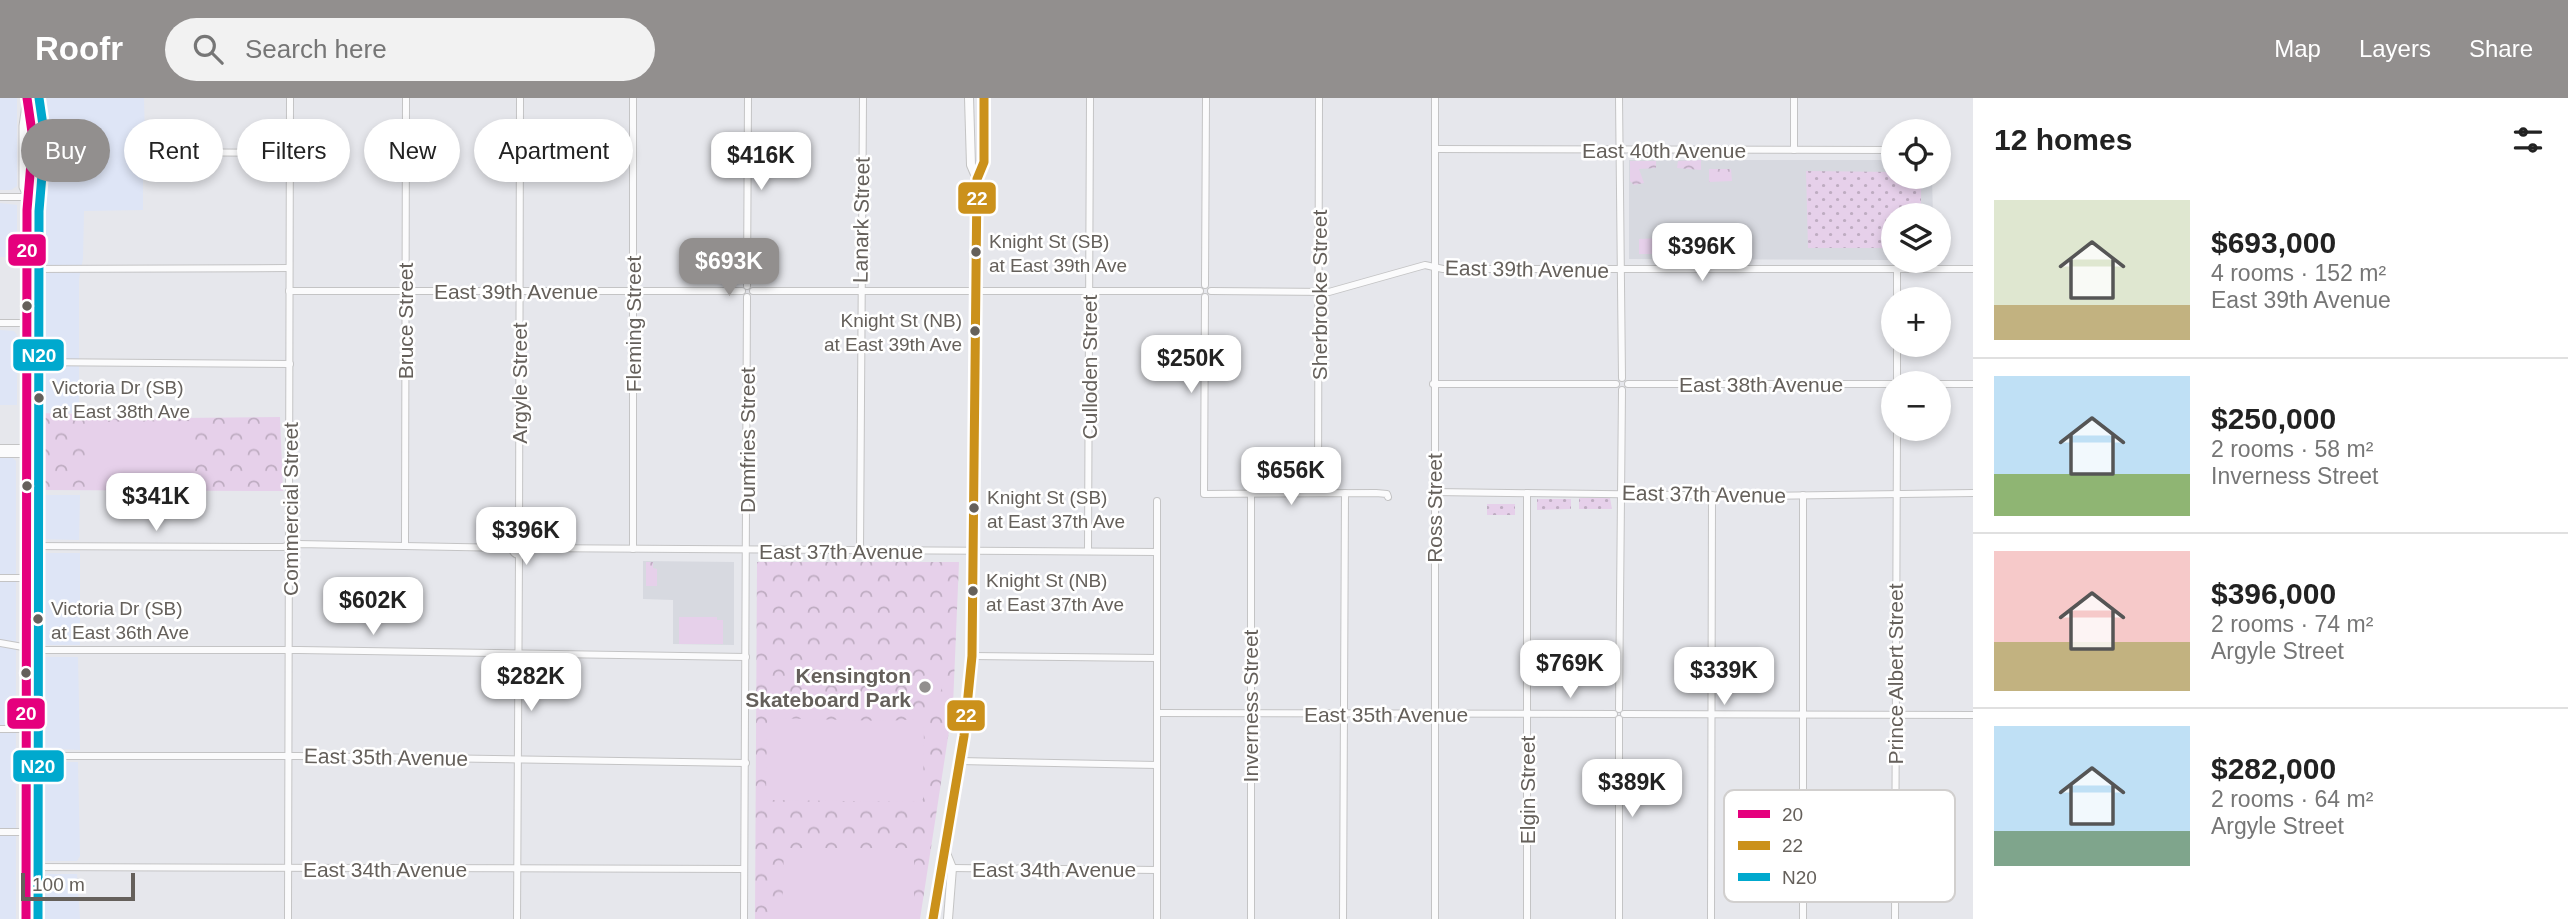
<!DOCTYPE html>
<html lang="en">
<head>
<meta charset="utf-8">
<style>
  :root { --surface:#fff; --page:#f2f2f2; --text:#222; --muted:#767676; --line:#e0e0e0; --accent:#928f8e }
  body { margin:0; font-family:Arial,sans-serif; background:var(--page); color:var(--text); height:100vh; display:flex; flex-direction:column; font-size:26px; white-space:nowrap }
  * { box-sizing:border-box; margin:0 }
  p { font-size:23px; color:var(--muted) }
  .icon { flex:none; width:38px; height:38px; fill:none; stroke:currentColor; stroke-width:2; stroke-linecap:round; stroke-linejoin:round }
  .map { position:relative; flex:1; overflow:hidden }
  .panel { display:flex; flex-direction:column; background:var(--surface); width:595px }
  .panel>* { flex:none }
  .banner { position:absolute; left:21px; top:21px; width:665px; height:63px; display:flex; gap:14px }
  .tools { position:absolute; left:1881px; top:21px; display:grid; gap:14px }
  .tools a { display:grid; place-items:center; width:70px; height:70px; border-radius:50%; background:var(--surface); box-shadow:0 4px 10px #0003; font-size:35px }
  .scale { position:absolute; left:21px; bottom:18px; width:114px; box-sizing:border-box; padding-left:7px; border:4px solid #65605b; border-top:0; font-size:19px; line-height:24px; white-space:nowrap; color:#65605b; -webkit-text-stroke:5px #fff; paint-order:stroke }
  .price { position:absolute; translate:-50% -60px; padding:0 16px; border-radius:14px; background:#fff; color:#222; font-size:23px; line-height:46px; filter:drop-shadow(0 2px 4px #0008) }
  .price::after { content:''; position:absolute; left:50%; top:42px; width:21px; height:16px; margin-left:-10px; background:inherit; clip-path:polygon(0 0,100% 0,50% 100%) }
  .price.on { background:var(--accent); color:#fff }
  ul { padding:0; list-style:none }
  li { display:flex; align-items:center; gap:21px; height:175px; padding:0 21px }
  li+li { border-top:2px solid var(--line) }
  li span { display:grid; place-items:center; flex:none; width:196px; height:140px; border-radius:0px; color:#555 }
  li>.icon { margin-inline-start:auto }
  span .icon { width:84px; height:84px; fill:#fffc; stroke-width:1 }
  li b { font-size:30px }
  h2 { display:flex; justify-content:space-between; align-items:center; height:84px; padding:0 21px; font-size:30px }
  .pill { padding:0 24px; border-radius:32px; background:var(--surface); box-shadow:0 4px 10px #0003; font-size:24px; line-height:63px }
  .pill.on { background:var(--accent); color:#fff }
  header { display:flex; align-items:center; gap:42px; box-sizing:border-box; height:98px; padding:0 35px; background:var(--accent); color:#fff }
  header strong { font-size:33px }
  nav { display:flex; gap:38px; margin-inline-start:auto; font-size:24px }
  .search { width:490px; height:63px; background:var(--page); display:flex; align-items:center; gap:18px; box-sizing:border-box; padding:0 24px; border-radius:38px; color:var(--muted); font-size:26px }
  main { display:flex; flex:1; min-height:0 }
  .map>svg:first-child { display:block }
  .commercial { fill:#dee5f6 }
  .education { fill:#d7d9e0 }
  .grass { fill:url(#grass-dots) }
  .park { fill:url(#park-crowns) }
  .pitch { fill:#e6d0ea }
  .lines { fill:none; stroke-linecap:round; stroke-linejoin:round }
  .minor-casing { stroke:#c4c4c5; stroke-width:8 }
  .tertiary-casing { stroke:#c4c4c5; stroke-width:9 }
  .secondary-casing { stroke:#c4c4c4; stroke-width:10 }
  .minor { stroke:#fbfbfc; stroke-width:6 }
  .tertiary { stroke:#fbfbfc; stroke-width:7 }
  .secondary { stroke:#fbfbfc; stroke-width:8 }
  .bus-1-casing { stroke:#fff; stroke-width:14 }
  .bus-2-casing { stroke:#fff; stroke-width:14 }
  .bus-3-casing { stroke:#fff; stroke-width:14 }
  .bus-1 { stroke:#e5007d; stroke-width:9 }
  .bus-2 { stroke:#cb911b; stroke-width:9 }
  .bus-3 { stroke:#00a9ce; stroke-width:9 }
  .bus-dot { fill:#65605b; stroke:#fff; stroke-width:2.5 }
  .poi-dot { fill:#928f8e; stroke:#fff; stroke-width:2.5 }
  .labels { text-anchor:middle; dominant-baseline:central; stroke-width:5; stroke-linejoin:round; paint-order:stroke }
  .bus-label { font-size:19px; fill:#65605b; stroke:#fff; text-anchor:start }
  .street-label { font-size:21px; fill:#65605b; stroke:#fff }
  .poi-label { font-size:21px; font-weight:bold; fill:#65605b; stroke:#fff; text-anchor:end }
  .key { fill:#fff; stroke:#d1cfce; stroke-width:2 }
  .key-label { font-size:19px; fill:#65605b }
  .line-badge { stroke:#fff; stroke-width:2.5 }
  .badge-label { font-size:19px; text-anchor:middle; font-weight:bold; fill:#fff }
</style>
</head>
<body>
<header>
<strong>Roofr</strong>
<div class="search"><svg class="icon" aria-label="search" viewBox="0 0 24 24"><circle cx="10" cy="10" r="6"/><path d="M15 15l6 6"/></svg>Search here</div>
<nav><a>Map</a><a>Layers</a><a>Share</a></nav>
</header>
<main>
<div class="map">
<svg width="1973" height="821" viewBox="0 0 1973 821">
  <defs>
    <pattern id="grass-dots" width="8" height="8" patternUnits="userSpaceOnUse" patternTransform="scale(1.75)"><rect width="8" height="8" fill="#e6d0ea"/><path d="M2 2h.1M6 6h.1" fill="none" stroke="#beacc1" stroke-width="1.8" stroke-linecap="round"/></pattern>
    <pattern id="park-crowns" width="20" height="18" patternUnits="userSpaceOnUse" patternTransform="scale(1.75)"><rect width="20" height="18" fill="#e6d0ea"/><path d="M2 6a3 3 0 1 1 6 0M12 15a3 3 0 1 1 6 0" fill="none" stroke="#beacc1"/></pattern>
  </defs>
  <rect width="100%" height="100%" fill="#e6e7ec"/>
  <g class="commercial">
    <path d="M 0,0 L 17,0 L 17,88 L 11,92 L 0,92 Z"/>
    <path d="M 37,0 L 144,0 L 145,43 L 139,53 L 143,62 L 143,112 L 84,113 L 83,161 L 79,181 L 79,315 L 37,315 Z"/>
    <path d="M 0,105 L 17,107 L 17,159 L 0,159 Z"/>
    <path d="M 0,232 L 14,233 L 17,237 L 17,307 L 0,307 Z"/>
    <path d="M 0,359 L 12,359 L 16,363 L 16,821 L 0,821 Z"/>
    <path d="M 36,397 L 80,397 L 79,442 L 38,441 Z"/>
    <path d="M 40,455 L 80,455 L 80,547 L 41,547 L 36,543 L 36,460 Z"/>
    <path d="M 40,559 L 78,559 L 80,652 L 37,650 L 35,564 Z"/>
    <path d="M 41,664 L 78,664 L 80,758 L 77,763 L 41,763 L 35,758 L 36,670 Z"/>
    <path d="M 42,776 L 77,776 L 80,821 L 35,821 L 35,781 Z"/>
  </g>
  <g class="education">
    <path d="M 1629,62 L 1893,62 L 1894,79 L 1932,79 L 1933,117 L 1894,117 L 1893,162 L 1629,161 Z"/>
    <path d="M 643,463 L 734,464 L 734,547 L 673,546 L 673,502 L 643,501 Z"/>
  </g>
  <g class="grass">
    <path d="M 1806,73 L 1893,74 L 1894,79 L 1921,79 L 1921,117 L 1894,117 L 1893,150 L 1808,150 Z"/>
    <path d="M 1579,400 L 1610,400 L 1612,411 L 1579,411 Z"/>
    <path d="M 1537,401 L 1571,401 L 1571,411 L 1537,412 Z"/>
    <rect x="1487" y="406" width="28" height="11"/>
  </g>
  <g class="park">
    <path d="M 1701,62 L 1701,72 L 1677,70 L 1678,63 Z"/>
    <path d="M 1630,63 L 1656,63 L 1656,70 L 1639,71 L 1644,85 L 1634,87 L 1630,83 Z"/>
    <path d="M 1709,71 L 1731,71 L 1732,83 L 1709,84 Z"/>
    <path d="M 39,315 L 77,316 L 81,321 L 280,319 L 283,393 L 39,392 Z"/>
    <path d="M 646,464 L 653,464 L 653,470 L 657,471 L 657,488 L 646,488 Z"/>
    <path d="M 757,464 L 959,464 L 953,607 L 920,821 L 755,821 Z"/>
  </g>
  <g class="pitch">
    <path d="M 1664,140 L 1664,156 L 1639,156 L 1639,141 Z"/>
    <path d="M 195,323 L 195,380 L 89,381 L 88,324 Z"/>
    <path d="M 679,519 L 717,519 L 717,522 L 723,522 L 723,546 L 679,546 Z"/>
    <path d="M 933,576 L 943,588 L 936,604 L 914,597 L 903,585 L 905,579 L 910,581 Z"/>
    <path d="M 770,620 L 887,623 L 918,621 L 924,628 L 923,701 L 920,704 L 766,702 L 767,624 Z"/>
    <path d="M 784,750 L 914,750 L 914,821 L 782,821 Z"/>
  </g>
  <g class="lines">
    <g class="minor-casing">
      <g id="minor">
        <path d="M 1619,0 L 1622,280"/>
        <path d="M 1794,0 L 1794,52"/>
        <path d="M 1435,51 L 1894,52"/>
        <path d="M 149,54 L 290,55"/>
        <path d="M 0,99 L 27,99"/>
        <path d="M 27,171 L 289,170"/>
        <path d="M 1897,171 L 1897,201"/>
        <path d="M 1205,187 L 1206,0"/>
        <path d="M 747,188 L 748,0"/>
        <path d="M 289,193 L 742,193"/>
        <path d="M 753,193 L 1200,193"/>
        <path d="M 1211,193 L 1329,194 L 1425,167 L 1443,171 L 1973,171"/>
        <path d="M 1205,199 L 1204,396 L 1376,395 L 1387,396 L 1388,399"/>
        <path d="M 0,225 L 27,225"/>
        <path d="M 1897,247 L 1897,285"/>
        <path d="M 27,264 L 290,266"/>
        <path d="M 1433,286 L 1616,286"/>
        <path d="M 1628,286 L 1894,286"/>
        <path d="M 1939,286 L 1973,286"/>
        <path d="M 0,350 L 27,350"/>
        <path d="M 0,356 L 27,356"/>
        <path d="M 1434,394 L 1757,398 L 1973,395"/>
        <path d="M 1251,395 L 1251,821"/>
        <path d="M 1318,395 L 1319,0"/>
        <path d="M 1527,395 L 1527,821"/>
        <path d="M 1803,397 L 1803,821"/>
        <path d="M 1157,403 L 1157,821"/>
        <circle cx="519" cy="450" r="7"/>
        <path d="M 519,444 L 520,0"/>
        <path d="M 405,447 L 406,0"/>
        <path d="M 26,448 L 283,449 L 298,446 L 512,450"/>
        <path d="M 526,450 L 1157,454"/>
        <path d="M 633,451 L 633,0"/>
        <path d="M 860,453 L 863,0"/>
        <path d="M 1088,453 L 1090,0"/>
        <path d="M 0,480 L 26,480"/>
        <path d="M 0,545 L 40,552 L 299,552 L 746,559"/>
        <path d="M 972,558 L 1157,560"/>
        <path d="M 1619,611 L 1622,292"/>
        <path d="M 1157,615 L 1614,616"/>
        <path d="M 1624,616 L 1973,617"/>
        <path d="M 0,631 L 26,631"/>
        <path d="M 26,658 L 298,658 L 746,665"/>
        <path d="M 960,663 L 1157,667"/>
        <path d="M 0,734 L 26,734"/>
        <path d="M 26,769 L 744,771"/>
        <path d="M 952,770 L 1157,772"/>
        <path d="M 288,821 L 290,0"/>
        <path d="M 517,821 L 519,457"/>
        <path d="M 744,821 L 747,199"/>
        <path d="M 1343,821 L 1345,395"/>
        <path d="M 1435,821 L 1435,0"/>
        <path d="M 1619,821 L 1619,621"/>
        <path d="M 1711,821 L 1712,397"/>
        <path d="M 1895,821 L 1897,331"/>
      </g>
    </g>
    <g class="tertiary-casing">
      <g id="tertiary">
        <path d="M 27,0 L 23,28 L 23,89 L 27,97"/>
        <path d="M 26,821 L 27,112 C 28,80 40,46 27,14"/>
      </g>
    </g>
    <g class="secondary-casing">
      <g id="secondary">
        <path d="M 969,0 L 971,67 L 977,81"/>
        <path d="M 946,755 L 952,770 L 948,821"/>
        <path d="M 933,821 L 964,638 L 972,558 L 977,81 L 984,64 L 984,0"/>
      </g>
    </g>
    <use href="#minor" class="minor"/>
    <use href="#tertiary" class="tertiary"/>
    <use href="#secondary" class="secondary"/>
    <g class="bus-1-casing">
      <path id="bus-1" d="M 26,821 L 27,112 L 33,41 L 27,0"/>
    </g>
    <g class="bus-2-casing">
      <path id="bus-2" d="M 933,821 L 964,638 L 972,558 L 977,81 L 984,64 L 984,0"/>
    </g>
    <g class="bus-3-casing">
      <path id="bus-3" d="M 38,821 L 39,113 L 45,41 L 39,0"/>
    </g>
    <use href="#bus-1" class="bus-1"/>
    <use href="#bus-2" class="bus-2"/>
    <use href="#bus-3" class="bus-3"/>
  </g>
  <g class="bus-dot">
    <circle cx="976" cy="154" r="6"/>
    <circle cx="27" cy="208" r="6"/>
    <circle cx="975" cy="233" r="6"/>
    <circle cx="39" cy="300" r="6"/>
    <circle cx="27" cy="388" r="6"/>
    <circle cx="974" cy="410" r="6"/>
    <circle cx="973" cy="493" r="6"/>
    <circle cx="38" cy="521" r="6"/>
    <circle cx="26" cy="575" r="6"/>
  </g>
  <circle class="poi-dot" cx="925" cy="589" r="7"/>
  <g class="labels">
    <g class="bus-label">
      <text x="989" y="143">Knight St (SB)<tspan x="989" dy="24">at East 39th Ave</tspan></text>
      <text x="962" y="222" text-anchor="end">Knight St (NB)<tspan x="962" dy="24">at East 39th Ave</tspan></text>
      <text x="52" y="289">Victoria Dr (SB)<tspan x="52" dy="24">at East 38th Ave</tspan></text>
      <text x="987" y="399">Knight St (SB)<tspan x="987" dy="24">at East 37th Ave</tspan></text>
      <text x="986" y="482">Knight St (NB)<tspan x="986" dy="24">at East 37th Ave</tspan></text>
      <text x="51" y="510">Victoria Dr (SB)<tspan x="51" dy="24">at East 36th Ave</tspan></text>
    </g>
    <g class="street-label">
      <text x="1664" y="52">East 40th Avenue</text>
      <text transform="translate(861 122) rotate(-89)">Lanark Street</text>
      <text transform="translate(1527 171) rotate(1)">East 39th Avenue</text>
      <text x="516" y="193">East 39th Avenue</text>
      <text transform="translate(1319 197) rotate(-90)">Sherbrooke Street</text>
      <text transform="translate(405 223) rotate(-90)">Bruce Street</text>
      <text transform="translate(633 226) rotate(-90)">Fleming Street</text>
      <text transform="translate(1089 269) rotate(-90)">Culloden Street</text>
      <text transform="translate(519 285) rotate(-90)">Argyle Street</text>
      <text x="1761" y="286">East 38th Avenue</text>
      <text transform="translate(747 342) rotate(-90)">Dumfries Street</text>
      <text transform="translate(1704 396) rotate(1)">East 37th Avenue</text>
      <text transform="translate(1434 410) rotate(-90)">Ross Street</text>
      <text transform="translate(290 411) rotate(-90)">Commercial Street</text>
      <text x="841" y="453">East 37th Avenue</text>
      <text transform="translate(1895 576) rotate(-90)">Prince Albert Street</text>
      <text transform="translate(1250 608) rotate(-90)">Inverness Street</text>
      <text x="1386" y="616">East 35th Avenue</text>
      <text transform="translate(386 659) rotate(1)">East 35th Avenue</text>
      <text transform="translate(1527 692) rotate(-90)">Elgin Street</text>
      <text x="385" y="771">East 34th Avenue</text>
      <text x="1054" y="771">East 34th Avenue</text>
    </g>
    <g class="poi-label">
      <text x="911" y="577">Kensington<tspan x="911" dy="24">Skateboard Park</tspan></text>
    </g>
  </g>
  <rect x="1724" y="692" width="231" height="112" rx="10" class="key"/>
  <rect x="1738" y="712" width="32" height="8" fill="#e5007d"/>
  <rect x="1738" y="743" width="32" height="9" fill="#cb911b"/>
  <rect x="1738" y="775" width="32" height="8" fill="#00a9ce"/>
  <g class="key-label">
    <text x="1782" y="723">20</text>
    <text x="1782" y="754">22</text>
    <text x="1782" y="786">N20</text>
  </g>
  <g class="line-badge">
    <rect x="957" y="83" width="40" height="34" rx="7" fill="#cb911b"/>
    <rect x="7" y="135" width="40" height="34" rx="7" fill="#e5007d"/>
    <rect x="12" y="240" width="53" height="34" rx="7" fill="#00a9ce"/>
    <rect x="6" y="599" width="40" height="33" rx="7" fill="#e5007d"/>
    <rect x="946" y="601" width="40" height="33" rx="7" fill="#cb911b"/>
    <rect x="12" y="651" width="53" height="34" rx="7" fill="#00a9ce"/>
  </g>
  <g class="badge-label">
    <text x="977" y="107">22</text>
    <text x="27" y="159">20</text>
    <text x="39" y="264">N20</text>
    <text x="26" y="622">20</text>
    <text x="966" y="624">22</text>
    <text x="38" y="675">N20</text>
  </g>
</svg>
<div class="tools">
<a><svg class="icon" aria-label="locate" viewBox="0 0 24 24"><circle cx="12" cy="12" r="6"/><path d="M12 2v4M12 18v4M2 12h4M18 12h4"/></svg></a>
<a><svg class="icon" aria-label="layers" viewBox="0 0 24 24"><path d="M12 4l9 5-9 5-9-5zM3 14l9 5 9-5"/></svg></a>
<a>+</a>
<a>−</a>
</div>
<div class="scale">100 m</div>
<b class="price" style="left:761px;top:94px">$416K</b>
<b class="price" style="left:1702px;top:185px">$396K</b>
<b class="price on" style="left:729px;top:200px">$693K</b>
<b class="price" style="left:1191px;top:297px">$250K</b>
<b class="price" style="left:1291px;top:409px">$656K</b>
<b class="price" style="left:156px;top:435px">$341K</b>
<b class="price" style="left:526px;top:469px">$396K</b>
<b class="price" style="left:373px;top:539px">$602K</b>
<b class="price" style="left:1570px;top:602px">$769K</b>
<b class="price" style="left:1724px;top:609px">$339K</b>
<b class="price" style="left:531px;top:615px">$282K</b>
<b class="price" style="left:1632px;top:721px">$389K</b>
<div class="banner">
<a class="pill on">Buy</a>
<a class="pill">Rent</a>
<a class="pill">Filters</a>
<a class="pill">New</a>
<a class="pill">Apartment</a>
</div>
</div>
<section class="panel">
<h2>12 homes<svg class="icon" aria-label="filters" viewBox="0 0 24 24"><path d="M4 7h16M4 17h16"/><circle cx="9" cy="7" r="2"/><circle cx="15" cy="17" r="2"/></svg></h2>
<ul>
<li><span style="background:linear-gradient(#dfe7d0 75%,#c2b280 0)"><svg class="icon" aria-label="home" viewBox="0 0 24 24"><path d="M3 11l9-7 9 7M6 9v11h12V9"/></svg></span><div><b>$693,000</b><p>4 rooms · 152 m²</p><p>East 39th Avenue</p></div></li>
<li><span style="background:linear-gradient(#bfe0f5 70%,#8fb573 0)"><svg class="icon" aria-label="home" viewBox="0 0 24 24"><path d="M3 11l9-7 9 7M6 9v11h12V9"/></svg></span><div><b>$250,000</b><p>2 rooms · 58 m²</p><p>Inverness Street</p></div></li>
<li><span style="background:linear-gradient(#f6c9c9 65%,#c2b280 0)"><svg class="icon" aria-label="home" viewBox="0 0 24 24"><path d="M3 11l9-7 9 7M6 9v11h12V9"/></svg></span><div><b>$396,000</b><p>2 rooms · 74 m²</p><p>Argyle Street</p></div></li>
<li><span style="background:linear-gradient(#bfe0f5 75%,#7fa58c 0)"><svg class="icon" aria-label="home" viewBox="0 0 24 24"><path d="M3 11l9-7 9 7M6 9v11h12V9"/></svg></span><div><b>$282,000</b><p>2 rooms · 64 m²</p><p>Argyle Street</p></div></li>
</ul>
</section>
</main>
</body>
</html>
